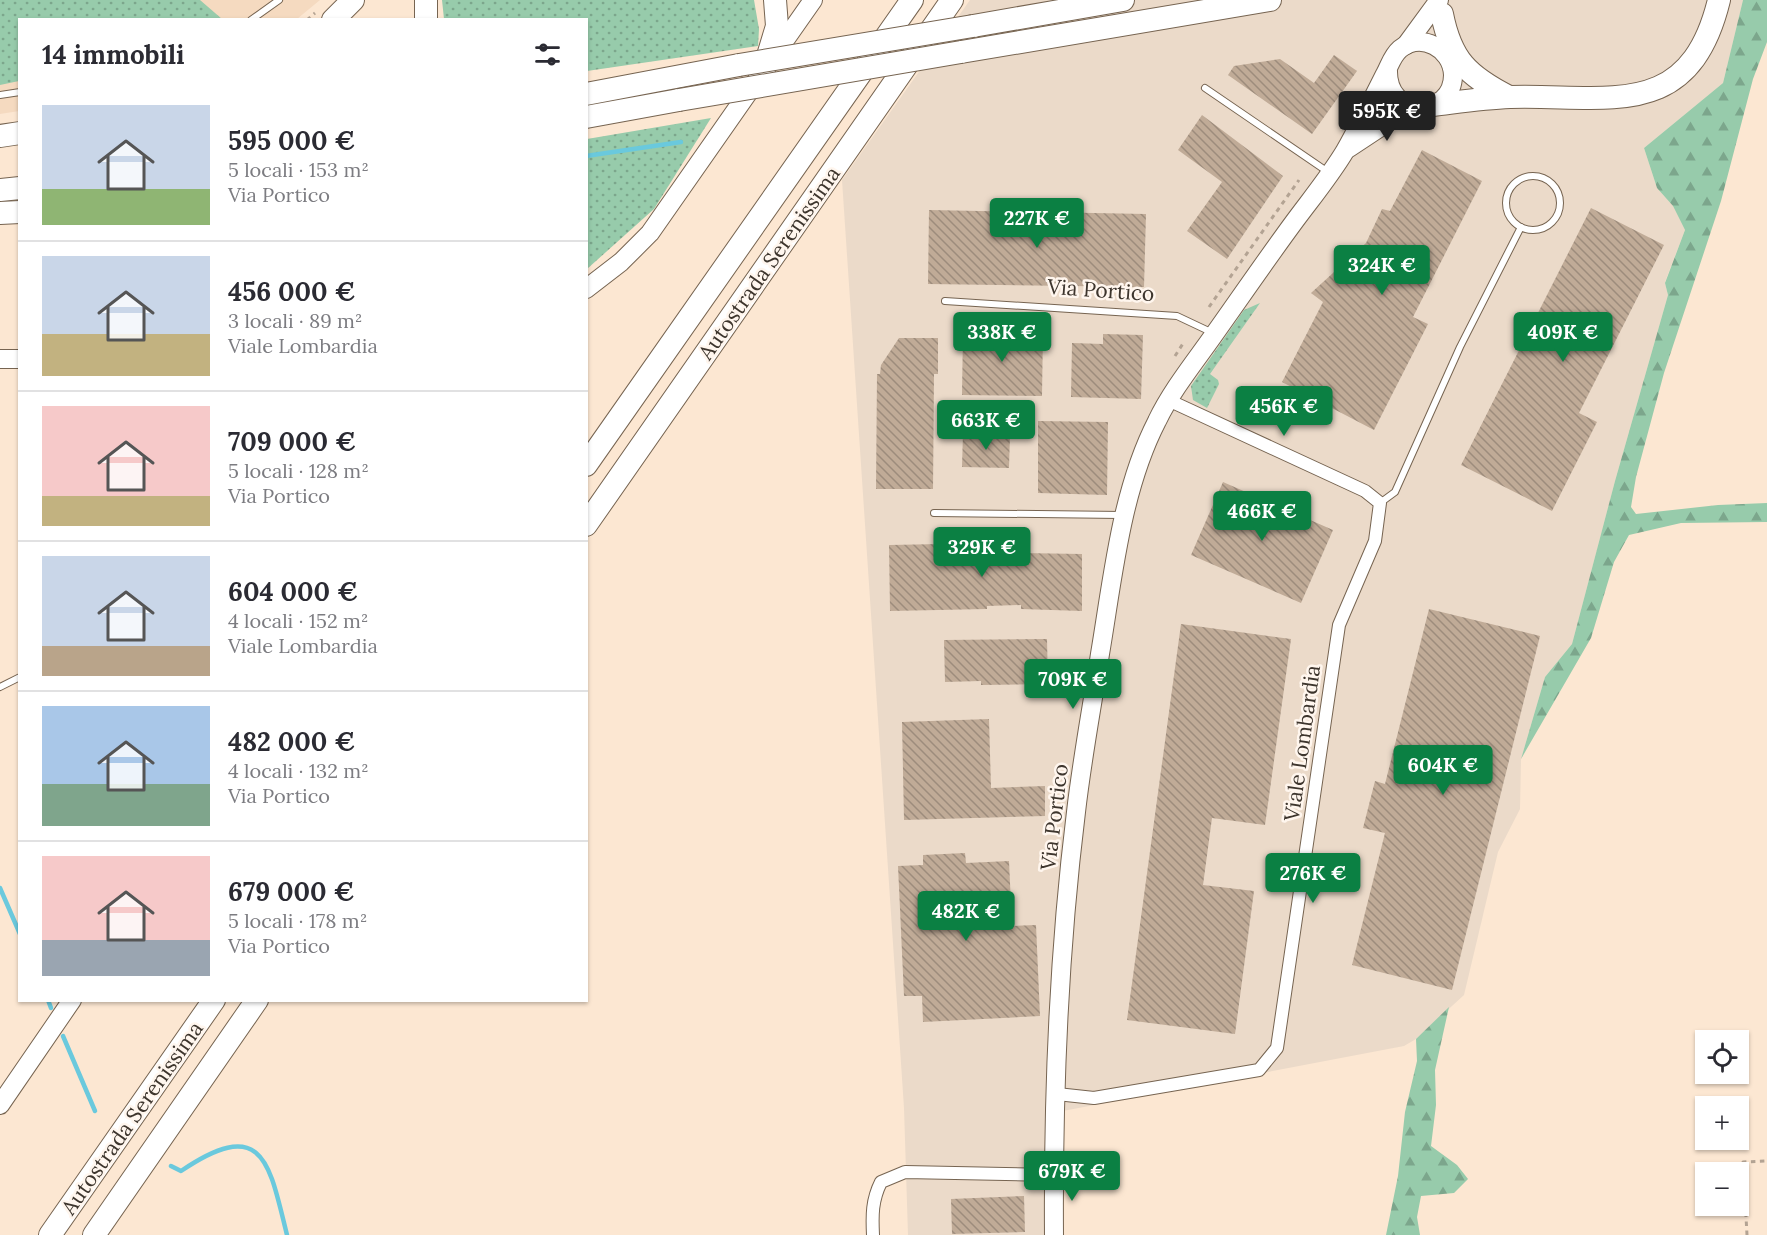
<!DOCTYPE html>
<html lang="it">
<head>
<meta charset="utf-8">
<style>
  :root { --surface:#fff; --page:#f2f2f3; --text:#2b2b33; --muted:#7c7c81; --line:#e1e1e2; --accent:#0b8043 }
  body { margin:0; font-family:Lora,serif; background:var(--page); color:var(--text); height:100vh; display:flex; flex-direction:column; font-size:22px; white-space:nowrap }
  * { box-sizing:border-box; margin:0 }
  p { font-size:20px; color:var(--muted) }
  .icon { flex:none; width:33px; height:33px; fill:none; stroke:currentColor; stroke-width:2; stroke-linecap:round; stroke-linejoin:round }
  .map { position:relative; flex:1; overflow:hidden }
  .details { position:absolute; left:18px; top:18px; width:570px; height:984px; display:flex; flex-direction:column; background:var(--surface); border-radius:0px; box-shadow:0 2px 4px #0004 }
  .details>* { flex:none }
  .buttons { position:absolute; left:1695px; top:1030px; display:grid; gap:12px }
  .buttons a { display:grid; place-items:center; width:54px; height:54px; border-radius:0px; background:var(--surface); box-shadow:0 2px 4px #0004; font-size:30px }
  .price { position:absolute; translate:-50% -51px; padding:0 14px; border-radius:6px; background:var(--accent); color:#fff; font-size:20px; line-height:39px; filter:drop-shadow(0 2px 3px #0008) }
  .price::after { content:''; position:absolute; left:50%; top:36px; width:18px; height:14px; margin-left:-9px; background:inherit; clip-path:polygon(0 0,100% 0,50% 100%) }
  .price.current { background:#222; color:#fff }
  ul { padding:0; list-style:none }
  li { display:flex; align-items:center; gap:18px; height:150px; padding:0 24px }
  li+li { border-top:2px solid var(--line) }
  li span { display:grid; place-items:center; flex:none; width:168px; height:120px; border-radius:0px; color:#555 }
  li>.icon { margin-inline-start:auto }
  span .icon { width:72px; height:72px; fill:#fffc; stroke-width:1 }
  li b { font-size:26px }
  h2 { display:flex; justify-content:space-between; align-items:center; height:72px; padding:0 24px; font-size:26px }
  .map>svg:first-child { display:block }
  .commercial { fill:#ebdac9 }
  .built { fill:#f5dac0 }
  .grass { fill:url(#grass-dots) }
  .forest { fill:url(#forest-firs) }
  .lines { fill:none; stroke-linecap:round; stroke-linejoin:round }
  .stream { stroke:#6ac9dd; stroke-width:4.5 }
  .building { fill:url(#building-back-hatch) }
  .lane-casing { stroke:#766451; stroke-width:8 }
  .street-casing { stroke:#766451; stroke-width:14 }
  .secondary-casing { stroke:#766451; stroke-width:20 }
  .highway-casing { stroke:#766451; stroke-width:24 }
  .path { stroke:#b3a393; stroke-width:3; stroke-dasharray:4.5 4.5; stroke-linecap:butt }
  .lane { stroke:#fff; stroke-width:6 }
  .street { stroke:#fff; stroke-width:12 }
  .secondary { stroke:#fff; stroke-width:18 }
  .highway { stroke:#fff; stroke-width:22 }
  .highway-bridge-casing { stroke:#766451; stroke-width:24; stroke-linecap:butt }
  .highway-bridge { stroke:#fff; stroke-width:22 }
  .labels { text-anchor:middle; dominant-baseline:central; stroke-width:5; stroke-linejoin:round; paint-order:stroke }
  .street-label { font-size:21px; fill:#3d352d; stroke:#fff6ee }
</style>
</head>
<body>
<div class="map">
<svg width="1767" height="1235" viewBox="0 0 1767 1235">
  <defs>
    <pattern id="grass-dots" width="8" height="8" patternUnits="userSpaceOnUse" patternTransform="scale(1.5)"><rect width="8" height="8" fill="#97cbab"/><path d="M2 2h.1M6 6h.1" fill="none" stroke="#7ca68c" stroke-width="1.8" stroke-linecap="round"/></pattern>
    <pattern id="forest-firs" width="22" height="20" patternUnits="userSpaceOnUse" patternTransform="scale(1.5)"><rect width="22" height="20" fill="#97cbab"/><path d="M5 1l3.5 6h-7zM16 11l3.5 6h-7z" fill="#7ca68c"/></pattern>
    <pattern id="building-back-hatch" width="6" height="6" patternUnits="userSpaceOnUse" patternTransform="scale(1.5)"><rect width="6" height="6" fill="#c0ab97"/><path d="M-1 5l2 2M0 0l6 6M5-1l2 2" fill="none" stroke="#9d8c7c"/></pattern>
  </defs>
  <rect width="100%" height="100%" fill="#fce7d2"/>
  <path class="commercial" d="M 970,0 L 1743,0 L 1723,83 L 1644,148 L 1657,188 L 1673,206 L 1685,230 L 1665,282 L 1668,295 L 1615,481 L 1572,644 L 1545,677 L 1521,759 L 1520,809 L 1498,852 L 1464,995 L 1416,1039 L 1404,1046 L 1047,1114 L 1047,1235 L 908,1235 L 904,1108 L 842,180 Z"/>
  <path class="built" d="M 0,0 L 320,0 L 297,19 L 20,20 L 19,111 L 0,114 Z"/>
  <g class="grass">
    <path d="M 0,0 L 200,0 L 222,19 L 20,20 L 19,81 L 0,85 Z"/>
    <path d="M 442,0 L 754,0 L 759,29 L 758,46 L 587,71 L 586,20 L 444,19 Z"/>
    <path d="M 711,118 L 654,209 L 587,269 L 587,139 Z"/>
    <path d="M 1260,303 L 1210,374 L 1218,380 L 1219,384 L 1207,408 L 1193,400 L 1191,386 L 1244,310 Z"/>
  </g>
  <g class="forest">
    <path d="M 1743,0 L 1767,0 L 1767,42 L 1753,79 L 1721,201 L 1664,373 L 1636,477 L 1631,507 L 1636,514 L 1718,505 L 1767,503 L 1767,522 L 1681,523 L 1629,535 L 1614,562 L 1591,638 L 1521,759 L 1545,677 L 1572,644 L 1615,481 L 1668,295 L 1665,283 L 1685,230 L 1673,206 L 1657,188 L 1644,148 L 1723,83 Z"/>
    <path d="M 1449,1007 L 1435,1070 L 1436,1105 L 1431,1146 L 1457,1165 L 1468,1179 L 1454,1193 L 1421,1196 L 1417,1217 L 1420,1235 L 1386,1235 L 1398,1176 L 1405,1112 L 1417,1061 L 1416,1039 Z"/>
  </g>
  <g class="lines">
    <g class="stream">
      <path d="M 586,156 L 681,142"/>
      <path d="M 0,888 L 20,934"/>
      <path d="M 48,1000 L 51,1008"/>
      <path d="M 63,1036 L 95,1111"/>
      <path d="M 171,1166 L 181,1171 C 264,1115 269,1163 287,1235"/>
    </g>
  </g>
  <g class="building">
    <path d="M 1334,55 L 1357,71 L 1312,134 L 1228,75 L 1234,66 L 1280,59 L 1314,83 Z"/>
    <path d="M 1202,115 L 1283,176 L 1227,259 L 1187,231 L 1222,182 L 1178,150 Z"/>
    <path d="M 1422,150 L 1482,181 L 1413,317 L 1428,324 L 1374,430 L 1282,382 L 1323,302 L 1311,293 L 1366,243 L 1382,209 L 1390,211 Z"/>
    <path d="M 1591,208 L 1664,245 L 1579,413 L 1597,422 L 1552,511 L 1461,465 Z"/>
    <path d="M 929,210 L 1146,214 L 1144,287 L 928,284 Z"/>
    <path d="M 963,330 L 1043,331 L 1042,396 L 962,395 Z"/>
    <path d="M 1103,334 L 1143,335 L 1141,399 L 1071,397 L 1072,343 L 1103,344 Z"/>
    <path d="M 899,338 L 938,338 L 938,374 L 934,374 L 933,489 L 876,489 L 877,374 L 880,374 L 881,365 Z"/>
    <path d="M 1038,421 L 1108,422 L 1107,495 L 1038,493 Z"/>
    <path d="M 963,433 L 1010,435 L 1009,468 L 962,467 Z"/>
    <path d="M 1223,482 L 1333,530 L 1301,603 L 1191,555 Z"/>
    <path d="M 941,544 L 1022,544 L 1022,553 L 1082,554 L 1082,611 L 1021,609 L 1021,605 L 987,606 L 987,609 L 890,611 L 889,545 Z"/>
    <path d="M 1429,609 L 1540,636 L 1452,990 L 1352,965 L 1385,833 L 1363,828 L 1375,781 L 1385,784 Z"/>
    <path d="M 1181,624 L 1291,639 L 1265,825 L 1212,818 L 1203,885 L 1254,891 L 1235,1034 L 1127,1020 Z"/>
    <path d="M 1047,639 L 1048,684 L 981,685 L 981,681 L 945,682 L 944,640 Z"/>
    <path d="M 989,719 L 991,788 L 1045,786 L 1045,816 L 904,820 L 902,722 Z"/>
    <path d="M 965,853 L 966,863 L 1009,861 L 1012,926 L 1036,925 L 1040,1016 L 923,1022 L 922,996 L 904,996 L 898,866 L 923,865 L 923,855 Z"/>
    <path d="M 1024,1196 L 1025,1232 L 952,1234 L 951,1199 Z"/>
  </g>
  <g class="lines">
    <g class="lane-casing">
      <g id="lane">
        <path d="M 251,20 L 279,0"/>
        <path d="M 1205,88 L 1328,172"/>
        <path d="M 0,95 L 20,92"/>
        <circle cx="1533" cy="203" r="27"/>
        <path d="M 945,301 L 1177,316 L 1213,333"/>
        <path d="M 1380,503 L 1395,492 L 1460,347 L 1521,227"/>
        <path d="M 934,513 L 1122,515"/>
        <path d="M 0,687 L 20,677"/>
      </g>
    </g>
    <g class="street-casing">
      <g id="street">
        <path d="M 1057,1094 L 1094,1098 L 1259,1070 L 1277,1048 L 1339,625 L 1375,541 L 1380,503 L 1365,491 L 1168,400"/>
        <path d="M 873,1235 C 872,1215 872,1200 881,1182 L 905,1172 L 1050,1175 L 1054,1168"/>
      </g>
    </g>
    <g class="secondary-casing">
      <g id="secondary">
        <path d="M 1406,45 L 1439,0"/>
        <path d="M 1349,148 L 1411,107"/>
        <path d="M 586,289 L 621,262 L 650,233 L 813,0"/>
        <path d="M 0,359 L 20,359"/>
        <path d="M 0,1105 L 72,1000"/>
        <path d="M 1054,1235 C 1053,1097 1059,949 1076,812 C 1082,759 1092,707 1100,654 C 1113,577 1121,491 1157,421 C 1172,390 1194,363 1213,336 C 1240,298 1266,260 1294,222 C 1311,199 1330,176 1345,151 C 1359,126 1372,100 1385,74 C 1390,65 1392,56 1400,49 C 1421,32 1452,48 1453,75 C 1453,118 1386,120 1388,69"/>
      </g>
    </g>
    <g class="highway-casing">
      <g id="highway">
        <path d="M 426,0 L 426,20"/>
        <path d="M 1442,14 C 1451,60 1468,76 1509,97"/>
        <path d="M 333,20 L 353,0"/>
        <path d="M 973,26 L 1123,0"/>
        <path d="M 961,52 L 1270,0"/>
        <path d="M 764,69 L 777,26 L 775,0"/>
        <path d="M 586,94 L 739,65"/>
        <path d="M 1433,105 C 1458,102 1484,98 1510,97 C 1608,94 1689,123 1719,0"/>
        <path d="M 586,117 L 679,100"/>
        <path d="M 0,136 L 20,133"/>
        <path d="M 0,190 L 20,188"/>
        <path d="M 0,213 L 20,212"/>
        <path d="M 586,465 L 912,0"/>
        <path d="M 586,525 L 952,0"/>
        <path d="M 50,1235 L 214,1000"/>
        <path d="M 94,1235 L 257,1000"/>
      </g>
    </g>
    <g class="path">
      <path d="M 307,20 L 315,13"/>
      <path d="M 1209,307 L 1299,180"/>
      <path d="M 1175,356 L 1184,342"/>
      <path d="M 1747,1235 L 1743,1162 L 1767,1161"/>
    </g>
    <use href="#lane" class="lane"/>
    <use href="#street" class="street"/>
    <use href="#secondary" class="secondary"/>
    <use href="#highway" class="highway"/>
    <g class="highway-bridge-casing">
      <g id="highway-bridge">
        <path d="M 739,65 L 973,26"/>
        <path d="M 679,100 L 961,52"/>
      </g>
    </g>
    <use href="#highway-bridge" class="highway-bridge"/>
  </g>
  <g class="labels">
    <g class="street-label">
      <text transform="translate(769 263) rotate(-55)">Autostrada Serenissima</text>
      <text transform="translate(1101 290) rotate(4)">Via Portico</text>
      <text transform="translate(1302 743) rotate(-82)">Viale Lombardia</text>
      <text transform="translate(1054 817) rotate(-83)">Via Portico</text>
      <text transform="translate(132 1118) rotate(-55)">Autostrada Serenissima</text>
    </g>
  </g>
</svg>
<div class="buttons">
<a><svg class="icon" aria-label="locate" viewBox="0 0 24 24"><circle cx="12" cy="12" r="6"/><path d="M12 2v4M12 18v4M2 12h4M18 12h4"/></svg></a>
<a>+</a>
<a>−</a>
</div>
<b class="price current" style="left:1387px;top:142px">595K €</b>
<b class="price" style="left:1037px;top:249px">227K €</b>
<b class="price" style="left:1382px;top:296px">324K €</b>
<b class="price" style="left:1002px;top:363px">338K €</b>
<b class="price" style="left:1563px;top:363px">409K €</b>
<b class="price" style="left:1284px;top:437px">456K €</b>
<b class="price" style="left:986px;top:451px">663K €</b>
<b class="price" style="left:1262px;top:542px">466K €</b>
<b class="price" style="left:982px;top:578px">329K €</b>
<b class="price" style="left:1073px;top:710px">709K €</b>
<b class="price" style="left:1443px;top:796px">604K €</b>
<b class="price" style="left:1313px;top:904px">276K €</b>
<b class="price" style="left:966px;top:942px">482K €</b>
<b class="price" style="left:1072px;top:1202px">679K €</b>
<section class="details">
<h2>14 immobili<svg class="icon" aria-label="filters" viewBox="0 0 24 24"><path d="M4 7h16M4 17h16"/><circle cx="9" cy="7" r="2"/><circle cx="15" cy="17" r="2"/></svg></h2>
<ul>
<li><span style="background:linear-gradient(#c9d6e8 70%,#8fb573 0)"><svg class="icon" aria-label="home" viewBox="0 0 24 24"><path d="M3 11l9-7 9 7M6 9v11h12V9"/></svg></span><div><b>595 000 €</b><p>5 locali · 153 m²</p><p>Via Portico</p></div></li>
<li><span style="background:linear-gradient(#c9d6e8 65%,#c2b280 0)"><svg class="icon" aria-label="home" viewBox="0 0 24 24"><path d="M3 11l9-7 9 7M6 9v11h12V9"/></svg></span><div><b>456 000 €</b><p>3 locali · 89 m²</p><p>Viale Lombardia</p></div></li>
<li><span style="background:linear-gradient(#f6c9c9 75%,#c2b280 0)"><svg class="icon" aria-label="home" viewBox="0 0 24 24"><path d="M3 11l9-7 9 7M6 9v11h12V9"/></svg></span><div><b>709 000 €</b><p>5 locali · 128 m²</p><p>Via Portico</p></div></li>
<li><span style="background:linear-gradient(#c9d6e8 75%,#b9a48a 0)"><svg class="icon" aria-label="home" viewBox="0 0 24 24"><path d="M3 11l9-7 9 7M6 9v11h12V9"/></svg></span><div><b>604 000 €</b><p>4 locali · 152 m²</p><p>Viale Lombardia</p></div></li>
<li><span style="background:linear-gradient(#a9c7e8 65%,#7fa58c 0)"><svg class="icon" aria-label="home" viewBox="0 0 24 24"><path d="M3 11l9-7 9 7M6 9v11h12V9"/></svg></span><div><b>482 000 €</b><p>4 locali · 132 m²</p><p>Via Portico</p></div></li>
<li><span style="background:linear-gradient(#f6c9c9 70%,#9aa5b1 0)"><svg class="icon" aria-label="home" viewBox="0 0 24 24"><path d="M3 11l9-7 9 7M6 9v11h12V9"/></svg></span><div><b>679 000 €</b><p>5 locali · 178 m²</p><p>Via Portico</p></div></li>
</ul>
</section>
</div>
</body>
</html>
